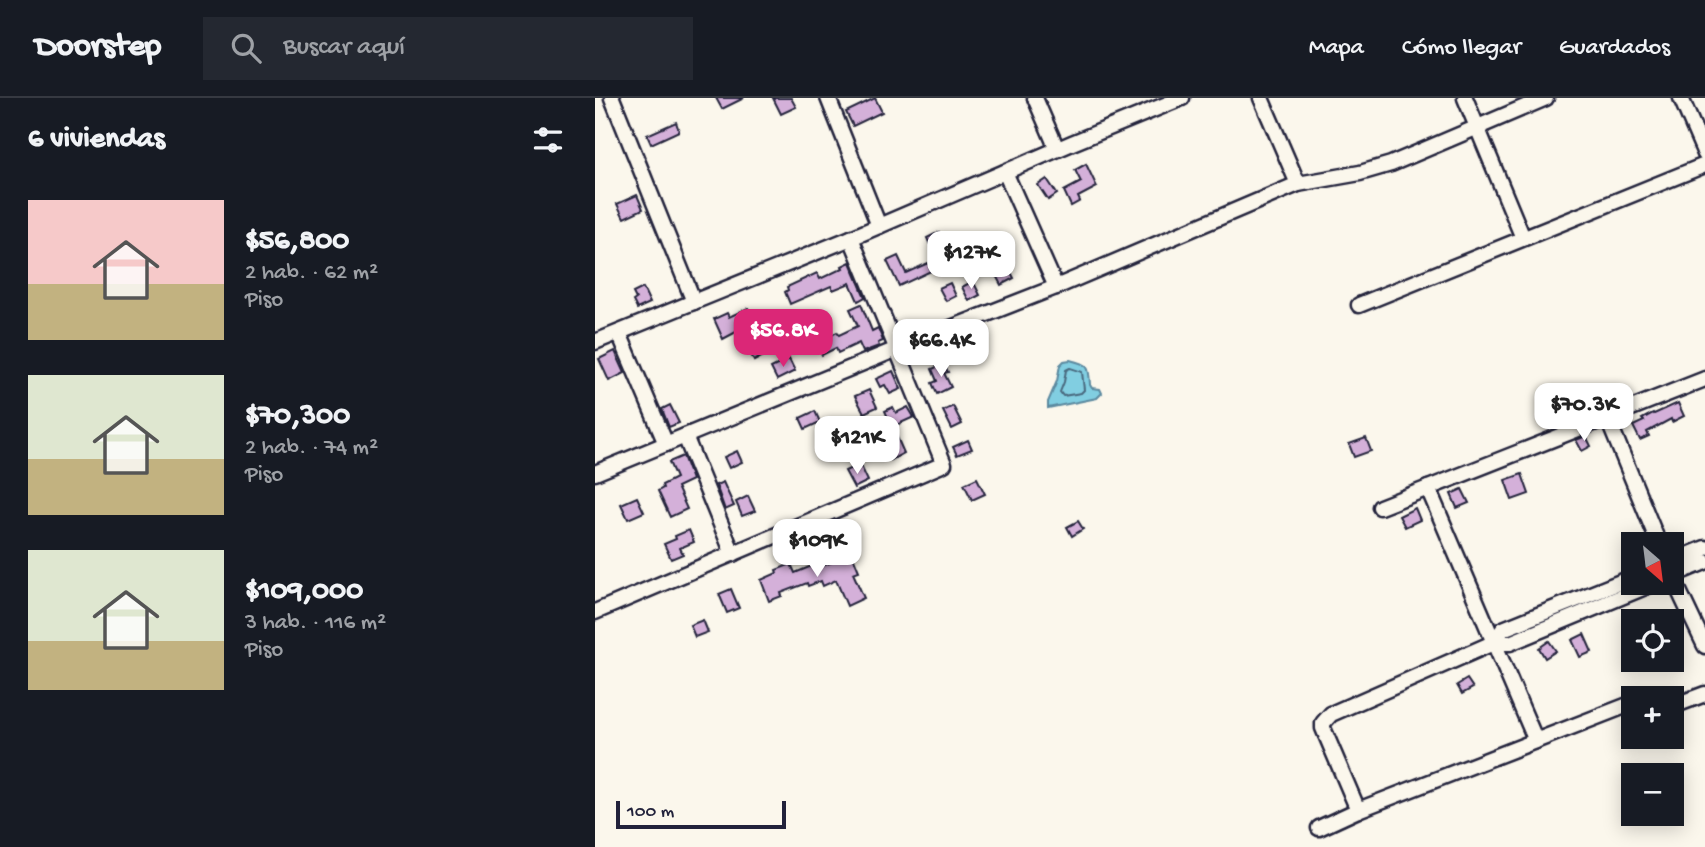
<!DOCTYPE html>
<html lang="es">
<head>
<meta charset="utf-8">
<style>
  :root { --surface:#171b24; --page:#242831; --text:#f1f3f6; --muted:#9ea1a6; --line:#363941; --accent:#db2777 }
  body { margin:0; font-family:"Gochi Hand",sans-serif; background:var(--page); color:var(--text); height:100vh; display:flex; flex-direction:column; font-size:26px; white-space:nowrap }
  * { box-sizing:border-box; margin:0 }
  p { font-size:23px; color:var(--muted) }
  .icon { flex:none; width:38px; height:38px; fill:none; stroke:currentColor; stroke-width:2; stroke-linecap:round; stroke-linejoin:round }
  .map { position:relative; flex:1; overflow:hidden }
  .side { display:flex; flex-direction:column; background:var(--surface); width:595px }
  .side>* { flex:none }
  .needle { width:46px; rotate:152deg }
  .fabs { position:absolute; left:1026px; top:434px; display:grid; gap:14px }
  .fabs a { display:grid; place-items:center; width:63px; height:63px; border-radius:0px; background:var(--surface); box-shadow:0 4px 18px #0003; font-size:35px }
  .scale { position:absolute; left:21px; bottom:18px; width:170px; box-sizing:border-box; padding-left:7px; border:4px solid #22223b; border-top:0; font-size:19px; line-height:24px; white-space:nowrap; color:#22223b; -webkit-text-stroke:5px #fbf7ec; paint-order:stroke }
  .price { position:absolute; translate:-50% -60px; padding:0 16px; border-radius:14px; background:#fff; color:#222; font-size:23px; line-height:46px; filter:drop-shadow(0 2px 4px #0008) }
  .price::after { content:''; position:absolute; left:50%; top:42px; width:21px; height:16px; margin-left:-10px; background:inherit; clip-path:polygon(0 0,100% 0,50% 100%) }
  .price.current { background:var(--accent); color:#fff }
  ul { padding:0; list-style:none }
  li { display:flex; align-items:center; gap:21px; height:175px; padding:0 28px }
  li span { display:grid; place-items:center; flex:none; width:196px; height:140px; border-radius:0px; color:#555 }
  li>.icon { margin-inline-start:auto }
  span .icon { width:84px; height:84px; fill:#fffc; stroke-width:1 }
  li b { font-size:30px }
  h2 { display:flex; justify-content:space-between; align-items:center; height:84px; padding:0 28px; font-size:30px }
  header { display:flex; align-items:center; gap:42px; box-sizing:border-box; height:98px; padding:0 35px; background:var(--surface); border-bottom:2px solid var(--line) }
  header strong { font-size:33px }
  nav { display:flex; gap:38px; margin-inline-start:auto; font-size:24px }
  .search { width:490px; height:63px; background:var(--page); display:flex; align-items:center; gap:18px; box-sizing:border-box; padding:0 24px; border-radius:0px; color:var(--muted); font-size:26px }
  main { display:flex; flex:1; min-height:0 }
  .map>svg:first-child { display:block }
  .water { fill:#81cee1; stroke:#5b899f; stroke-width:2 }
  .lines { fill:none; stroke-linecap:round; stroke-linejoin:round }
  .shore { stroke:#48677d; stroke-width:2 }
  .building { fill:#d4b0d9; stroke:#22223b; stroke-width:2 }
  .minor-casing { stroke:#22223b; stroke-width:19 }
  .minor { stroke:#fbf7ec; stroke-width:14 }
</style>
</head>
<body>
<header>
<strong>Doorstep</strong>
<div class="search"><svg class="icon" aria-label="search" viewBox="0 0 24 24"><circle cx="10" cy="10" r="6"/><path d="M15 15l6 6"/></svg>Buscar aquí</div>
<nav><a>Mapa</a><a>Cómo llegar</a><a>Guardados</a></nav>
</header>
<main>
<section class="side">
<h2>6 viviendas<svg class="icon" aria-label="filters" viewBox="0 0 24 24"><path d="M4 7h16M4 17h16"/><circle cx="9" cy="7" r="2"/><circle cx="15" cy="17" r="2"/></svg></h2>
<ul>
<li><span style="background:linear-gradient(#f6c9c9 60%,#c2b280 0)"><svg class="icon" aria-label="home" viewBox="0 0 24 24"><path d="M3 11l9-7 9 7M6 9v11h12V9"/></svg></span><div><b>$56,800</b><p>2 hab. · 62 m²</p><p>Piso</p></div></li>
<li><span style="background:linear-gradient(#dfe7d0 60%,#c2b280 0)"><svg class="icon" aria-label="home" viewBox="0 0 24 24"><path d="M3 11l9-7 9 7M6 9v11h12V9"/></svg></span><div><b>$70,300</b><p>2 hab. · 74 m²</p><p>Piso</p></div></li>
<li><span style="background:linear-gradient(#dfe7d0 65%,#c2b280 0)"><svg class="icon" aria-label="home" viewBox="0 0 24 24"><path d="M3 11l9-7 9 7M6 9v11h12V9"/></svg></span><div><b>$109,000</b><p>3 hab. · 116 m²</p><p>Piso</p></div></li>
</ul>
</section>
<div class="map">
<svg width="1110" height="749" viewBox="0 0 1110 749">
  <rect width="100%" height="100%" fill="#fbf7ec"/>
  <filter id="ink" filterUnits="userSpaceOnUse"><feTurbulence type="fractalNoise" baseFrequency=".0143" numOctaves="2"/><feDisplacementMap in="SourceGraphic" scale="14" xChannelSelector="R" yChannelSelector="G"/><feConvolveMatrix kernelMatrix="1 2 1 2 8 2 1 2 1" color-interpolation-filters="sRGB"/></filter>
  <g filter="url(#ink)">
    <path class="water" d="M 475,262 C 495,267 494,269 495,287 L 497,290 L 505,291 L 507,295 L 502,300 L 453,310 L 453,304 L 462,283 L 465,267 L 469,263 Z"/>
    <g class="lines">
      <path class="shore" d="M 475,270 L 487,274 L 489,292 L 486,295 L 468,298 L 465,294 L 469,284 L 471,272 Z"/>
    </g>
    <g class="building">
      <path d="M 121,0 L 149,0 L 127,11 Z"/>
      <path d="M 178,0 L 196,0 L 201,9 L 186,16 Z"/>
      <path d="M 280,0 L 287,14 L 258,28 L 251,14 Z"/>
      <path d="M 81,24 L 84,33 L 56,46 L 52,37 Z"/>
      <path d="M 491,66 L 502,89 L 483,99 L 485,103 L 476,108 L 469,93 L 486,84 L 480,72 Z"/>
      <path d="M 452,81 L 462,96 L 453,102 L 443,87 Z"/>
      <path d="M 42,97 L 48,111 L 29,120 L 22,106 Z"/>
      <path d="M 344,134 L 350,148 L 338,154 L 332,140 Z"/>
      <path d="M 303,158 L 311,175 L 333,165 L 336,173 L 304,188 L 292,163 Z"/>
      <path d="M 409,161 L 419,180 L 406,187 L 396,168 Z"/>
      <path d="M 255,164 L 270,199 L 263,203 L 255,185 L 238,192 L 236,188 L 195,206 L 190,194 L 193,192 L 192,189 L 222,175 L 225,181 L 248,170 L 247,168 Z"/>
      <path d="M 378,183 L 385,197 L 374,203 L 367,189 Z"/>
      <path d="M 355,185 L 361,198 L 351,203 L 344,190 Z"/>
      <path d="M 48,190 L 55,205 L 42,211 L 38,203 L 41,201 L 38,195 Z"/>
      <path d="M 266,206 L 277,233 L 283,230 L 288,243 L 283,245 L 284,248 L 268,254 L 264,245 L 243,255 L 241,250 L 227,257 L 218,239 L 228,234 L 231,240 L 242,234 L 244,237 L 263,228 L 255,211 Z"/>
      <path d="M 153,210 L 160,224 L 128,241 L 119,221 L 132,215 L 134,219 Z"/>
      <path d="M 168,247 L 172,256 L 159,263 L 155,254 Z"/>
      <path d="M 20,253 L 30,275 L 14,283 L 4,261 Z"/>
      <path d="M 194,261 L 200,273 L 182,282 L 176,270 Z"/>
      <path d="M 349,266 L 353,274 L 349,275 L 356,289 L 342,296 L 337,285 L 342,283 L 337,271 Z"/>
      <path d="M 298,273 L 306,291 L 295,296 L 290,287 L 285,289 L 281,281 Z"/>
      <path d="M 274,292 L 282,309 L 269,315 L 260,298 Z"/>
      <path d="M 1083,305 L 1089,318 L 1077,324 L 1076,321 L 1052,334 L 1054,338 L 1045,342 L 1038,328 L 1049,323 L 1047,321 L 1058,315 L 1059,316 Z"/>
      <path d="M 75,307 L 84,325 L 74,329 L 67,311 Z"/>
      <path d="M 358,308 L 367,326 L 357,331 L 348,313 Z"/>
      <path d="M 298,309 L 301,315 L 313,309 L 319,319 L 297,329 L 297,328 L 309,355 L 296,362 L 289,346 L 276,353 L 271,342 L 274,340 L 273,339 L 297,328 L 290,313 Z"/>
      <path d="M 220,313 L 225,324 L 210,331 L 205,320 Z"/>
      <path d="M 991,338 L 996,348 L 987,353 L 981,342 Z"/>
      <path d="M 771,340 L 776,353 L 759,359 L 754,346 Z"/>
      <path d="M 373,342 L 377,351 L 362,357 L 358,349 Z"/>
      <path d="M 142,353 L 147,364 L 134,370 L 129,359 Z"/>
      <path d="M 88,358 L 97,382 L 82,389 L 92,411 L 75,419 L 63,393 L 68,390 L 67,387 L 81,380 L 74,364 Z"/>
      <path d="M 265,366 L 273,383 L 259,390 L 250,373 Z"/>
      <path d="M 927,376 L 934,396 L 917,402 L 910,382 Z"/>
      <path d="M 382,380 L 390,396 L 377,402 L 369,386 Z"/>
      <path d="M 128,384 L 139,408 L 130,412 L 121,387 Z"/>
      <path d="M 867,391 L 874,405 L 862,410 L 856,396 Z"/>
      <path d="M 153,398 L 160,413 L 147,418 L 141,404 Z"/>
      <path d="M 42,399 L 49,414 L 33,421 L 26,406 Z"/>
      <path d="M 820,410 L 825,422 L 810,429 L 804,418 Z"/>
      <path d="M 483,423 L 488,431 L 477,438 L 472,429 Z"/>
      <path d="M 94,432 L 99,444 L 85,450 L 88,456 L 76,461 L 69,446 L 81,441 L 80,438 Z"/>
      <path d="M 257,456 L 264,473 L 258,475 L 269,500 L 252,508 L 241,482 L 228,488 L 226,483 L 213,488 L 212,485 L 186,495 L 187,498 L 174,503 L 166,482 L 182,475 L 181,472 L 196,466 L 200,475 L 219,467 L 220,471 Z"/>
      <path d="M 136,491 L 144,510 L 132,515 L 124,496 Z"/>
      <path d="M 108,522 L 113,534 L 100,539 L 95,527 Z"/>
      <path d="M 989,536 L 997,554 L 985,559 L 977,542 Z"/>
      <path d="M 954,543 L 961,553 L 950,560 L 944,550 Z"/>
      <path d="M 872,581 L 878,590 L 867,596 L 862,587 Z"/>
    </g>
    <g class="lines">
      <g class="minor-casing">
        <g id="minor">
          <path d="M 17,0 L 99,204"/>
          <path d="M 233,0 L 284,128"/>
          <path d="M 440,0 L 462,51"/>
          <path d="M 666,0 L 703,86"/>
          <path d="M 870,0 L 928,140"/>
          <path d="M 1086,0 L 1110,56"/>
          <path d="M 410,74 L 461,189"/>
          <path d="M 764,207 L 1110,67"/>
          <path d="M 24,235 L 71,346"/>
          <path d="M 0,244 L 256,140 L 477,45 L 587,0"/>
          <path d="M 1012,319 L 1064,446"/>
          <path d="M 90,338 L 138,456"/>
          <path d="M 0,375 L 302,251 L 461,189 L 703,86 L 765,75 L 796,66 L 951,0"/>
          <path d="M 833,390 L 941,643"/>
          <path d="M 785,409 L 1110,281"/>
          <path d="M 1076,464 L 1110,450"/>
          <path d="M 1076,476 L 1110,548"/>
          <path d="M 1076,478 L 1110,464"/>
          <path d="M 0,514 L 349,366 L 256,140"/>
          <path d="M 898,545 L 908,531 L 1038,479"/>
          <path d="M 1076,604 L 1086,605 L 1110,596"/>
          <path d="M 763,712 L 728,630 L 728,625 L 736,616 L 898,545 L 915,545 L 1060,485"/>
          <path d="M 724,730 L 763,712 L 1038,605"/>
        </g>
      </g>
      <use href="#minor" class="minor"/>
    </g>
  </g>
</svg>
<div class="fabs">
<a><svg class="needle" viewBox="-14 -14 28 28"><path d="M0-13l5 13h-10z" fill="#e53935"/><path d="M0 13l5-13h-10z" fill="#9ea1a6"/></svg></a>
<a><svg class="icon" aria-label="locate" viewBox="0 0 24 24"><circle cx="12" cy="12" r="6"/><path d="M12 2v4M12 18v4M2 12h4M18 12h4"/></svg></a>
<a>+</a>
<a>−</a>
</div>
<div class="scale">100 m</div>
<b class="price" style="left:376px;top:193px">$127K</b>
<b class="price current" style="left:188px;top:271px">$56.8K</b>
<b class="price" style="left:346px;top:281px">$66.4K</b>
<b class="price" style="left:989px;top:345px">$70.3K</b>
<b class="price" style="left:262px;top:378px">$121K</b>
<b class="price" style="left:222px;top:481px">$109K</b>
</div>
</main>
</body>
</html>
